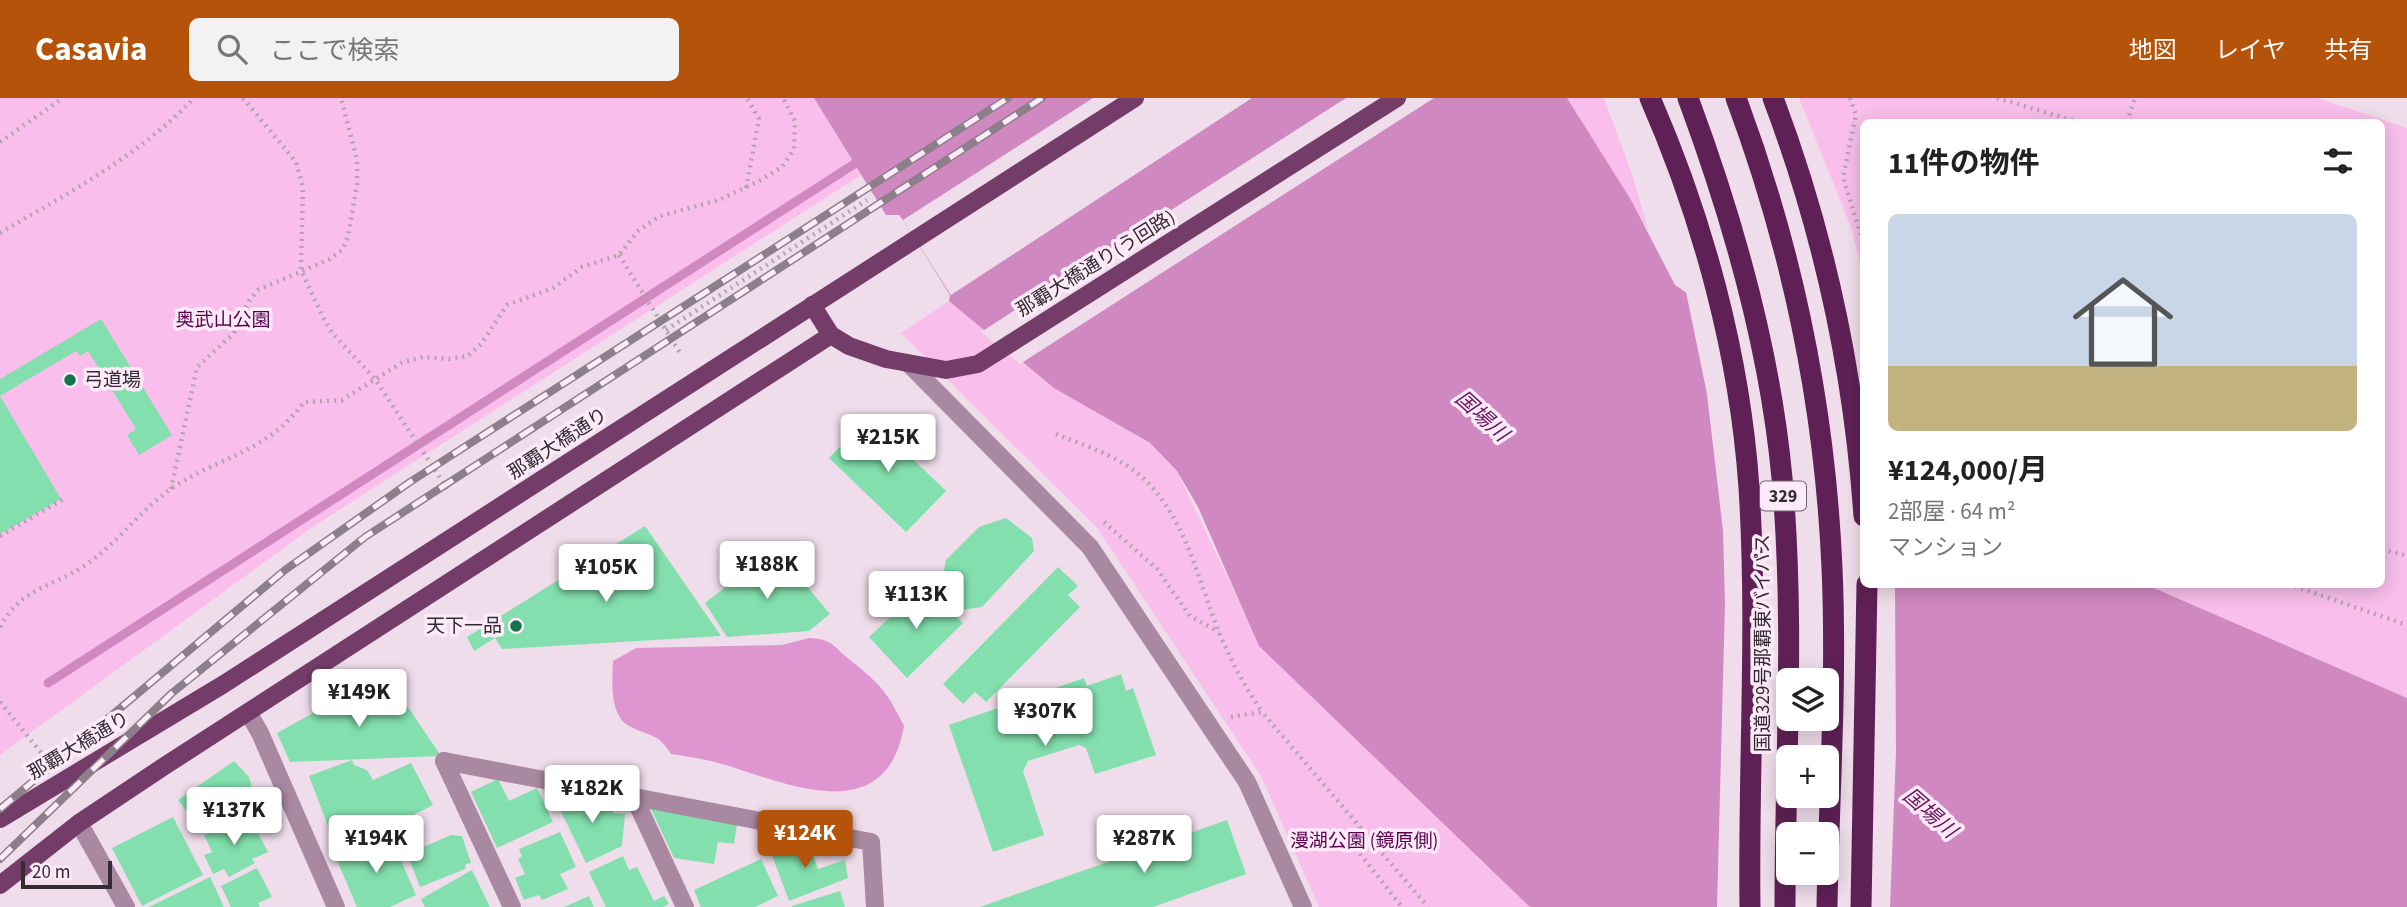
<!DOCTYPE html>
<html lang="ja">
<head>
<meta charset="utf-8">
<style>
  :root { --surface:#fff; --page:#f2f2f2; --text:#222; --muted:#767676; --line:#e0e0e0; --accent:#b45309 }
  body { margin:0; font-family:"Source Sans 3","Noto Sans JP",sans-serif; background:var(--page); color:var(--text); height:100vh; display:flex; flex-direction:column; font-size:26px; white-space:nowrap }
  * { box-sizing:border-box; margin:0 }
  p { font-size:23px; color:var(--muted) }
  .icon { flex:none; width:38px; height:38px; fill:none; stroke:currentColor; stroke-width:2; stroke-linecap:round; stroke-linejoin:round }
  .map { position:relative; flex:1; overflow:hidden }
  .panel { position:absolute; left:1860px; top:21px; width:525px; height:469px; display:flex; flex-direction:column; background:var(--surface); border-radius:10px; box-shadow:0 4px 18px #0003 }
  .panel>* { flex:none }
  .controls { position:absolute; left:1776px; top:570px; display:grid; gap:14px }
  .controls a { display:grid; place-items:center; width:63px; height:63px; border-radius:10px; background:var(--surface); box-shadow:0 4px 18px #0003; font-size:35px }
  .scale { position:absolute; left:21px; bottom:18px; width:91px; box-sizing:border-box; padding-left:7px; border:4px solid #332c32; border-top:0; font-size:19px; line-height:24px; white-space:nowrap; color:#332c32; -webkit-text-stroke:5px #fdeaf8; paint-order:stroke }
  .price { position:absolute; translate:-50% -60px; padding:0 16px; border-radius:7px; background:#fff; color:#222; font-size:23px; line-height:46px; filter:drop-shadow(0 2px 4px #0008) }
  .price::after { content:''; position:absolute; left:50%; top:42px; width:21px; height:16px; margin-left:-10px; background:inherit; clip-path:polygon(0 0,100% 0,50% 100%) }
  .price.on { background:var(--accent); color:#fff }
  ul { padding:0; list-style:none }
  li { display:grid; align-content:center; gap:14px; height:371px; padding:0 28px }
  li+li { border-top:2px solid var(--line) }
  li span { display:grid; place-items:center; height:217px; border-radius:10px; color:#555 }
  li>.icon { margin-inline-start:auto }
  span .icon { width:126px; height:126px; fill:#fffc; stroke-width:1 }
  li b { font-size:30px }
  h2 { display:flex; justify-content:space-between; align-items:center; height:84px; padding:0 28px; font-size:30px }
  header { display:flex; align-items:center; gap:42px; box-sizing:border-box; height:98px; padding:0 35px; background:var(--accent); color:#fff }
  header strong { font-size:33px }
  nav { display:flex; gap:38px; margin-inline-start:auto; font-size:24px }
  .search { width:490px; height:63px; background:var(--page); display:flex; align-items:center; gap:18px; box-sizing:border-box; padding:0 24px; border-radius:10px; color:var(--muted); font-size:26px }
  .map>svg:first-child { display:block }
  .green { fill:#f9beeb }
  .forest { fill:#df96d0 }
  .water { fill:#d088c1; fill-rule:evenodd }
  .pier { fill:#f0ddeb; fill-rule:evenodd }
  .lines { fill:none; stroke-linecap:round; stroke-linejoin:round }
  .stream { stroke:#d088c1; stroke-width:9 }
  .building { fill:#83e0ae }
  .path { stroke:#b2a3af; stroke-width:4.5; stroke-dasharray:2 5; stroke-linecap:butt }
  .minor { stroke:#a989a1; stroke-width:18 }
  .major { stroke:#743d69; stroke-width:18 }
  .highway { stroke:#5f2155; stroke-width:21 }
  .rail-casing { stroke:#8c7f89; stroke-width:8 }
  .rail { stroke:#fdeaf8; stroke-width:5; stroke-dasharray:16; stroke-linecap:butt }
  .poi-dot { fill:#14754c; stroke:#fdeaf8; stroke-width:2.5 }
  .labels { text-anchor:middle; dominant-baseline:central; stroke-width:7; stroke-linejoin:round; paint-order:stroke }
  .shield { fill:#fdeaf8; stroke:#70656d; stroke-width:2 }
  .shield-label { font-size:18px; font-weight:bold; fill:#332c32 }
  .street-label { font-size:19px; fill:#332c32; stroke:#fdeaf8 }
  .park-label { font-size:19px; fill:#5a004f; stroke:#fdeaf8 }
  .poi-label { font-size:19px; fill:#332c32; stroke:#fdeaf8; text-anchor:start }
  .water-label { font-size:21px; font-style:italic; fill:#6a155e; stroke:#fdeaf8 }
</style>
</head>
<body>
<header>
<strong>Casavia</strong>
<div class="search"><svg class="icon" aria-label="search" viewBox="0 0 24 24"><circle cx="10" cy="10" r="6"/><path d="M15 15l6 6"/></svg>ここで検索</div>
<nav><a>地図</a><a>レイヤ</a><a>共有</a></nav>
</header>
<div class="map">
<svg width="2407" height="809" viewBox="0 0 2407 809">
  <rect width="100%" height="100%" fill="#f0ddeb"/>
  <g class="green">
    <path d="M 0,0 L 814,0 L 861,77 L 311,430 L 0,657 Z"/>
    <path d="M 1567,0 L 1604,0 L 1633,79 L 1648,132 Z"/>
    <path d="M 1799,0 L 2318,0 L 2407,30 L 2407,600 L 2147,487 L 2382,486 L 2382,24 L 1864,24 L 1864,180 L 1851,129 Z"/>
    <path d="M 949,203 L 1091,311 L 1149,345 L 1177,373 L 1260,548 L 1530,809 L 1319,809 L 1261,678 L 1097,430 L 901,235 Z"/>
  </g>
  <path class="forest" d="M 809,540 C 834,541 833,549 850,562 C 881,587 886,592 904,628 C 887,728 794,689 729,668 C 711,662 691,659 671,656 C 658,635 651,639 631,629 C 609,619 612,583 613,563 L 636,550 L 782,547 Z"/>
  <path class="water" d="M 814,0 L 1567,0 L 1631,102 L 1675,187 L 1864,315 L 1864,486 L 2147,487 L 2407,600 L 2407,809 L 1530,809 L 1259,548 L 1198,409 L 1177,373 L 1150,345 L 1054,290 L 949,203 L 950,197 L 903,122 L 899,117 L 886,117 ZM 1788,583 L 1827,583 L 1827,621 L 1788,621 ZM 1788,660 L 1827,660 L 1827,698 L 1788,698 ZM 1788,737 L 1827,737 L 1827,775 L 1788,775 Z"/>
  <g class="pier">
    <path d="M 1093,0 L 1252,0 L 951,197 L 903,122 Z"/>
    <path d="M 1346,0 L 1434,0 L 1020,266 L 981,234 Z"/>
    <path d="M 1685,189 L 1864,311 L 1864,486 L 1895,487 L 1896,655 L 1890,809 L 1717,809 L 1725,505 L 1723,433 L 1707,296 ZM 1788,583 L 1827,583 L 1827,621 L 1788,621 ZM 1788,660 L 1827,660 L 1827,698 L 1788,698 ZM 1788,737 L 1827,737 L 1827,775 L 1788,775 Z"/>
  </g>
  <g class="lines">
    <path class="stream" d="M 48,585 L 862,61"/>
  </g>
  <g class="building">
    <path d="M 101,221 L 172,337 L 139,357 L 127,337 L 136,331 L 88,253 L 80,258 L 76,253 L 0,298 L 61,401 L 0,436 L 0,281 Z"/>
    <path d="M 869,319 L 946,393 L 906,434 L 829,360 Z"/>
    <path d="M 1006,420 L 1032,440 L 1034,453 L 982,509 L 962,512 L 941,489 L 946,462 L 979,429 Z"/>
    <path d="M 645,428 L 721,538 L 502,551 L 495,540 L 474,553 L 467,539 Z"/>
    <path d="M 775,450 L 830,516 L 809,533 L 727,539 L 705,505 Z"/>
    <path d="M 1058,469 L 1078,488 L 1068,497 L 1080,509 L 986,604 L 975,594 L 963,606 L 943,586 Z"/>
    <path d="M 924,487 L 963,525 L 907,580 L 869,539 Z"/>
    <path d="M 385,575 L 441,658 L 290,664 L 277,635 Z"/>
    <path d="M 1121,576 L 1126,593 L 1133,590 L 1156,657 L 1095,676 L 1086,650 L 1079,647 L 1028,663 L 1023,673 L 1044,737 L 993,754 L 949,627 L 1084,580 L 1087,588 Z"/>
    <path d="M 352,662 L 354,667 L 367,672 L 373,682 L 411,665 L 433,707 L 365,741 L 359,727 L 344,734 L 340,727 L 329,731 L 309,678 Z"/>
    <path d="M 234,663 L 249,679 L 254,698 L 200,731 L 178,702 Z"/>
    <path d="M 498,681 L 509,703 L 537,690 L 553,724 L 497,750 L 471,694 Z"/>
    <path d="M 552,695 L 614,706 L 613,715 L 625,716 L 622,748 L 586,765 Z"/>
    <path d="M 651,711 L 737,727 L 734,746 L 718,744 L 714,766 L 674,760 Z"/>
    <path d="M 248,716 L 268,754 L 252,761 L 255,765 L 229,779 L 224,771 L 213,776 L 204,757 L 212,754 L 204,737 Z"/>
    <path d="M 173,719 L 203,777 L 142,808 L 112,750 Z"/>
    <path d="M 1227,722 L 1246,776 L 1153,809 L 980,809 Z"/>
    <path d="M 560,734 L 576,769 L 560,776 L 568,791 L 542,802 L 539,797 L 524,802 L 515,780 L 525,776 L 518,761 L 522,758 L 519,751 Z"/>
    <path d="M 390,737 L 416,797 L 390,809 L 357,809 L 336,760 Z"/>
    <path d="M 451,737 L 462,738 L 471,765 L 466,766 L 465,771 L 420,789 L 407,756 Z"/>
    <path d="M 807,740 L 818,771 L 845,762 L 848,780 L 789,803 L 770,752 Z"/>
    <path d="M 623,758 L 629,772 L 637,769 L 654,803 L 664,798 L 669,806 L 663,809 L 606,809 L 589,774 Z"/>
    <path d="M 761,761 L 778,798 L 755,809 L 701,809 L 694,792 Z"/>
    <path d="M 257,770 L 272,799 L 258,805 L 260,809 L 231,809 L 221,788 Z"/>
    <path d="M 472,772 L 490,809 L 425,809 L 421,801 Z"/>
    <path d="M 210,779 L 224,809 L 149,809 Z"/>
    <path d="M 840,793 L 845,809 L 792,809 L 792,808 Z"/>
    <path d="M 589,798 L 594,809 L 564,809 Z"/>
  </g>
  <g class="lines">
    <g class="path">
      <path d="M 243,0 L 296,64 L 303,89 L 301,172 L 322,217 L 332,235 L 375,281 L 450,395"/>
      <path d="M 1850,0 L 1856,17 L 1843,79 L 1864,147"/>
      <path d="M 1997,0 L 2079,24"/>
      <path d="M 2127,24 L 2135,0"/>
      <path d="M 0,44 L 63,0"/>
      <path d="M 746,90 L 759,21 L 747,0"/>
      <path d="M 0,135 C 68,95 139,58 194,0"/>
      <path d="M 619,157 L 682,258"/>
      <path d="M 666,232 L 867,102"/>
      <path d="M 1056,336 C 1080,346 1107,354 1129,369 C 1183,406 1196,477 1219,534 C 1231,563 1245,589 1262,614"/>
      <path d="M 171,391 L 197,269 L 234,235 L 249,203 L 258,192 L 330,161 L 342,152 L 348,139 L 357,86 L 357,62 L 341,0"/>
      <path d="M 1104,424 L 1157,471 L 1190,518 L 1219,534"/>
      <path d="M 0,438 L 65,400"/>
      <path d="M 2382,451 L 2407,458"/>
      <path d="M 2288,486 L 2407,527"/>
      <path d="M 0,529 C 21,490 50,490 84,468 C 116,447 140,412 172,390 C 221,358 268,354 304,304 L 342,302 L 403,264 L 423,259 L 449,261 L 468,258 L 481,246 L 507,207 L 553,190 L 582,169 L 619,157 L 638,133 L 660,118 L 719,102 L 761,82 L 782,69 L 794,51 L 795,23 L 783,0"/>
      <path d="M 0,604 L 47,662"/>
      <path d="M 1231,619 L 1262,614 L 1428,809"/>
      <path d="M 1360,729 L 1357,752 L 1402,809"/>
    </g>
    <g class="minor">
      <path d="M 910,267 L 1090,449 L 1247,684 L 1303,809"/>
      <path d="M 249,616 L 260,635 L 336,809"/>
      <path d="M 444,663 L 871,744 L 875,809"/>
      <path d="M 444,663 L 512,809"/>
      <path d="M 633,697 L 685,809"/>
      <path d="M 79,725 L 126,809"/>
    </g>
    <g class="major">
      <path d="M 812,207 L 831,237 L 849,248 L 886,261 L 946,272 L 978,266 L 1397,0"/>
      <path d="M 0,721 L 224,586 L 1135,0"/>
      <path d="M 0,787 L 79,725 L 163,669 L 831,237"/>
    </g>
    <g class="highway">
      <path d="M 1650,0 C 1703,121 1740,257 1749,390 C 1758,529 1748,669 1750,809"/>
      <path d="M 1688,0 C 1733,121 1770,250 1782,380 C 1795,522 1785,666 1785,809"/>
      <path d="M 1736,0 C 1792,150 1825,310 1832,470 C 1837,583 1829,696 1827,809"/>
      <path d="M 1773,0 C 1824,135 1854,274 1864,418"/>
      <path d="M 1861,809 L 1867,486"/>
    </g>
    <g class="rail-casing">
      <g id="rail">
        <path d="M 0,711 L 285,472 L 410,384 L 1008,0"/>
        <path d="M 0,761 L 172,595 L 365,439 L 1042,0"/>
      </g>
    </g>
    <use href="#rail" class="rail"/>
  </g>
  <g class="poi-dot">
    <circle cx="70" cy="282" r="7"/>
    <circle cx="516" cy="528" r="7"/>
  </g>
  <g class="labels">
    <rect class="shield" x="1760" y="383.5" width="46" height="29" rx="5"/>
    <g class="shield-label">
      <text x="1783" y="398">329</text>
    </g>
    <g class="street-label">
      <text transform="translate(1096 166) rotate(-32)">那覇大橋通り(う回路)</text>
      <text transform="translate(558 346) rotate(-33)">那覇大橋通り</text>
      <text transform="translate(1763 545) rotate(-90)">国道329号那覇東バイパス</text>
      <text transform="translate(79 648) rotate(-31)">那覇大橋通り</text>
    </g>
    <g class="park-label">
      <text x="223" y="222">奥武山公園</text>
      <text x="1364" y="743">漫湖公園 (鏡原側)</text>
    </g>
    <g class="poi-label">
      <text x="84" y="282">弓道場</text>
      <text x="502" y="528" text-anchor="end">天下一品</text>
    </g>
    <g class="water-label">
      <text transform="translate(1482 318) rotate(42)">国場川</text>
      <text transform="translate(1930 715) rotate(41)">国場川</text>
    </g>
  </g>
</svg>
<div class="controls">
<a><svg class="icon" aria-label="layers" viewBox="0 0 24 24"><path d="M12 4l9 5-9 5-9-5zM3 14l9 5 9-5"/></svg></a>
<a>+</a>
<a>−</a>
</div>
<div class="scale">20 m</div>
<b class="price" style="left:888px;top:376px">¥215K</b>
<b class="price" style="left:767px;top:503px">¥188K</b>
<b class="price" style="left:606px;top:506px">¥105K</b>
<b class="price" style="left:916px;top:533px">¥113K</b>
<b class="price" style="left:359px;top:631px">¥149K</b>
<b class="price" style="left:1045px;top:650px">¥307K</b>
<b class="price" style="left:592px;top:727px">¥182K</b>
<b class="price" style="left:234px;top:749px">¥137K</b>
<b class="price on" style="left:805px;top:772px">¥124K</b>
<b class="price" style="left:376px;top:777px">¥194K</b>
<b class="price" style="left:1144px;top:777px">¥287K</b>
<section class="panel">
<h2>11件の物件<svg class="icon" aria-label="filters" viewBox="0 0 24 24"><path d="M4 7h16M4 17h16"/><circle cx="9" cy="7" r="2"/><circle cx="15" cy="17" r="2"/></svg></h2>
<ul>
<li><span style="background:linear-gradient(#c9d6e8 70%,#c2b280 0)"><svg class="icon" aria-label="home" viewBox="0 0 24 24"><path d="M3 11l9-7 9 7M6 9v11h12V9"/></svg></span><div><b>¥124,000/月</b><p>2部屋 · 64 m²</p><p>マンション</p></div></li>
</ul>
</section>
</div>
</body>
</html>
